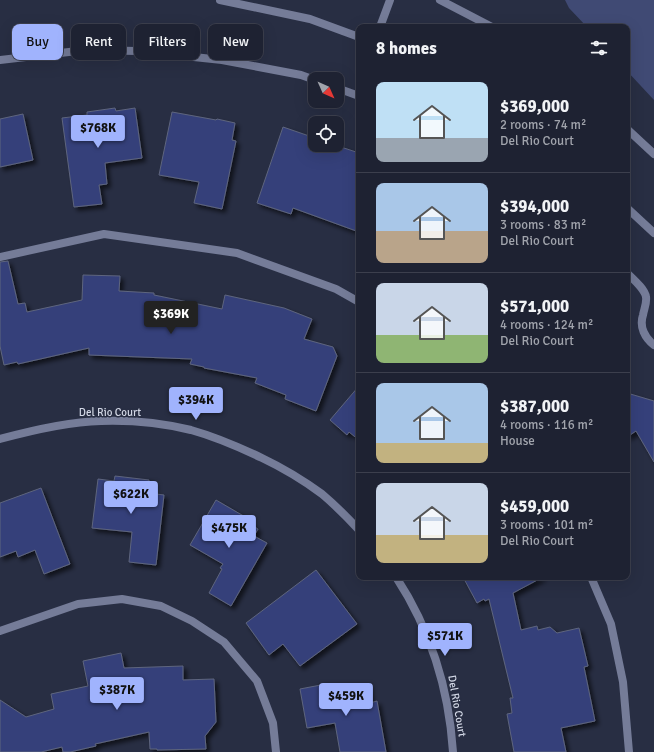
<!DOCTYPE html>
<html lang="en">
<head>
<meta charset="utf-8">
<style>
  :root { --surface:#1e2232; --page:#262a3a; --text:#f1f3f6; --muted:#a1a4ac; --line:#3c3f4d; --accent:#a0b3fd }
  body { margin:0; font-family:Signika,sans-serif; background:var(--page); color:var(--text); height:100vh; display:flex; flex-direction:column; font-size:15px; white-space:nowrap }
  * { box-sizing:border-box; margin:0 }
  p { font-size:13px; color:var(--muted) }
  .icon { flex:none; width:22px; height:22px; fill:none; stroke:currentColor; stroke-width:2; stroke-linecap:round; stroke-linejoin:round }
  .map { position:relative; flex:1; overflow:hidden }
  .side { position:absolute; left:356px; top:24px; width:274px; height:556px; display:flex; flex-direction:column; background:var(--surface); border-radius:8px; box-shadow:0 4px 16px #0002,0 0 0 1px var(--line) }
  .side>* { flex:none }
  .hud { position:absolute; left:12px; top:24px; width:284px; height:36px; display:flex; gap:8px }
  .needle { width:26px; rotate:135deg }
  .buttons { position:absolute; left:308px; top:72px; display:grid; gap:8px }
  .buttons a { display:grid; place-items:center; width:36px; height:36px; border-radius:8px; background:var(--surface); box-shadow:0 4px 16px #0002,0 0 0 1px var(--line); font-size:20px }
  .price { position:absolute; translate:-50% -34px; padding:0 9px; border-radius:4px; background:var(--accent); color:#111; font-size:13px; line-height:26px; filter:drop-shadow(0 1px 2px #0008) }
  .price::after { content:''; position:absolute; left:50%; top:24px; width:12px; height:9px; margin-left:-6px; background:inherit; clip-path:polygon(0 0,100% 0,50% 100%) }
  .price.selected { background:#222; color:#fff }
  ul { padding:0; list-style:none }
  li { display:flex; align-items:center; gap:12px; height:100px; padding:0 20px }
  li+li { border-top:1px solid var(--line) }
  li span { display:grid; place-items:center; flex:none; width:112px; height:80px; border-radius:8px; color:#555 }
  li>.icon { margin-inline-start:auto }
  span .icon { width:48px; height:48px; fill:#fffc; stroke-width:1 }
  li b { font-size:17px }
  h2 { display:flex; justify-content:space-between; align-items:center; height:48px; padding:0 20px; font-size:17px }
  .tag { padding:0 14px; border-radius:8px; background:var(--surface); box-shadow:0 4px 16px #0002,0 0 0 1px var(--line); font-size:14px; line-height:36px }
  .tag.selected { background:var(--accent); color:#111 }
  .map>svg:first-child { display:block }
  .green { fill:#404a74 }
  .building { fill:#35407a; stroke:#5e657e; filter:url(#shadow) }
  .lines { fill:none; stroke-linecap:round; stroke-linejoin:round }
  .service { stroke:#757c98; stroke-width:8 }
  .minor { stroke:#757c98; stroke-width:8 }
  .tertiary { stroke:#757c98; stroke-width:8 }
  .labels { text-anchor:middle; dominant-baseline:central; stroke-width:3; stroke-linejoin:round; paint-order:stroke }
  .street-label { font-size:11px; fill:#d3d8e6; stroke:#282e43 }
</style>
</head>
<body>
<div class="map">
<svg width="654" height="752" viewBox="0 0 654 752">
  <defs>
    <filter id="shadow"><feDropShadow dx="3.5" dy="3.5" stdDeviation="2" flood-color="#0009"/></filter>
  </defs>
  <rect width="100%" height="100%" fill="#282e43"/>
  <path class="green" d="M 565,0 L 654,0 L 654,100 L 627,71 L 627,27 L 587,27 L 569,8 Z"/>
  <g class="building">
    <path d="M 115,108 L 116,111 L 135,108 L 142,158 L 105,163 L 107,184 L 99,185 L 102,204 L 74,207 L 62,118 L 87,115 L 87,112 Z"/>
    <path d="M 172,112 L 216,120 L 217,119 L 235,123 L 232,140 L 236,141 L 222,209 L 194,203 L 199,182 L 159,175 Z"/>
    <path d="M 23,114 L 33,160 L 0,167 L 0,119 Z"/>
    <path d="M 283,127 L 315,138 L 315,145 L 335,145 L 359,153 L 359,232 L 293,208 L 291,214 L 257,203 Z"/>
    <path d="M 8,261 L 18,304 L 25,303 L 27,312 L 82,300 L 83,275 L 120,276 L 119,291 L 154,293 L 154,295 L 222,309 L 225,295 L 284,308 L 312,319 L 304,339 L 333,347 L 337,356 L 316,411 L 285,399 L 286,395 L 255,383 L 257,378 L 204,368 L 204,367 L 190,364 L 192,359 L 89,355 L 89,348 L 18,364 L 17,362 L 4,365 L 0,346 L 0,262 Z"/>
    <path d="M 359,386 L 359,440 L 349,432 L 347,435 L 330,420 Z"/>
    <path d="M 627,393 L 654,401 L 654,462 L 636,431 L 627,437 Z"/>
    <path d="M 115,476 L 149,480 L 148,493 L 164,495 L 156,565 L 129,562 L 132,532 L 92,528 L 98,479 L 114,481 Z"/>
    <path d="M 41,488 L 70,564 L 44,574 L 35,550 L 18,557 L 16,551 L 0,557 L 0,503 Z"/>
    <path d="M 216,500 L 247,518 L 245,521 L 258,529 L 254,536 L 267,543 L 231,606 L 209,593 L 222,569 L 220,568 L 223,564 L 190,545 Z"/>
    <path d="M 316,570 L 357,624 L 300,666 L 283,644 L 269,655 L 246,623 Z"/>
    <path d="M 463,577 L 543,577 L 513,593 L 521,630 L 537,626 L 538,630 L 550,627 L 557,633 L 579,628 L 588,666 L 584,667 L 595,721 L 561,728 L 566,752 L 514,752 L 507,714 L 512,713 L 510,698 L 513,698 L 489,599 L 485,601 L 484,599 L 477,603 Z"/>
    <path d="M 121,653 L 124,668 L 183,666 L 183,680 L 214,679 L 216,722 L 205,736 L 206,749 L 157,750 L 157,749 L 150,749 L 149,732 L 95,744 L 96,746 L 70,752 L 63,752 L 62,747 L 41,752 L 0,752 L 0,700 L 26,717 L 54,709 L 51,694 L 88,686 L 83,661 Z"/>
    <path d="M 326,684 L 327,693 L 367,686 L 370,703 L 377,701 L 386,752 L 340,752 L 335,723 L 307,728 L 300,689 Z"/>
  </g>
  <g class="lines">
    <g class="service">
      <path d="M 380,27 L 390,0"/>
      <path d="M 0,257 L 104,234 L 237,253 L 336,289 L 359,302"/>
      <path d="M 591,577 L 611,624 L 623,682 L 629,752"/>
      <path d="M 0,631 L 78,604 L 122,599 L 161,606 L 192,621 L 224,642 L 257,681 L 273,723 L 276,752"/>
    </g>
    <g class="minor">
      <path d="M 0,60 L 86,50 L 137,51 L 222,60 L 301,75 L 315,80"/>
      <path d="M 337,88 L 359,96"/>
      <path d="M 627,273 C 633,279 645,289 646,297 C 647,303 644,309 643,315 C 639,327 645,338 654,345"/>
      <path d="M 0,439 C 33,430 67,422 101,421 C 131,420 162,423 191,430 C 216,437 239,447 262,458 C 283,468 303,480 322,494 C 335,505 347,517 359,530"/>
      <path d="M 396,577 C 430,629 449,690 453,752"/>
    </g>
    <g class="tertiary">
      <path d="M 220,0 L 310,19 L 359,37"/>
      <path d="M 440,0 L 492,27"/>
      <path d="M 627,129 L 654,154"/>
      <path d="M 627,208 L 654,233"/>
    </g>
  </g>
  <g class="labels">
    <g class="street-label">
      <text x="110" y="412">Del Rio Court</text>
      <text transform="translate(457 706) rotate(80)">Del Rio Court</text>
    </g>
  </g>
</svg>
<div class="buttons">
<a><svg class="needle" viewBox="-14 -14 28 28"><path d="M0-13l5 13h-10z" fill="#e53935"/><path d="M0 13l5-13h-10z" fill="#a1a4ac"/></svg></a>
<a><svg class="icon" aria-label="locate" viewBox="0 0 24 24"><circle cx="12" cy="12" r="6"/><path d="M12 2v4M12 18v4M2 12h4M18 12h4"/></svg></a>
</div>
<b class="price" style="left:98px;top:149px">$768K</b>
<b class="price selected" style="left:171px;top:335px">$369K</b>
<b class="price" style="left:196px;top:421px">$394K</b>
<b class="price" style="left:131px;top:515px">$622K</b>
<b class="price" style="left:229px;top:549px">$475K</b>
<b class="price" style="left:445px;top:657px">$571K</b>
<b class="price" style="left:117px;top:711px">$387K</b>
<b class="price" style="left:346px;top:717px">$459K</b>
<div class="hud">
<a class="tag selected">Buy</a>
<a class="tag">Rent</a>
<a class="tag">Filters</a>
<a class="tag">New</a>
</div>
<section class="side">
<h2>8 homes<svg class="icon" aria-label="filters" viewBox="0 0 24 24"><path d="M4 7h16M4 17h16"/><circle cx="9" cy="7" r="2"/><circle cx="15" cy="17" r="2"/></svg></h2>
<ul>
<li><span style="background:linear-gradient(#bfe0f5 70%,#9aa5b1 0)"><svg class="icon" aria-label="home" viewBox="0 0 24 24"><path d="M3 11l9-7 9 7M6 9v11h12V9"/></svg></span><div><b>$369,000</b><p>2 rooms · 74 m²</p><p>Del Rio Court</p></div></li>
<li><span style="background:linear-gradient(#a9c7e8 60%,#b9a48a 0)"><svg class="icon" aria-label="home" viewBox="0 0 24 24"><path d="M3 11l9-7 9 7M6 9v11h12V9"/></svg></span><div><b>$394,000</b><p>3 rooms · 83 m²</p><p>Del Rio Court</p></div></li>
<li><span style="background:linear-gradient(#c9d6e8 65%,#8fb573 0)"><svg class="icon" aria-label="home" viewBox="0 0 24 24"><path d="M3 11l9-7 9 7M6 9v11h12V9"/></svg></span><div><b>$571,000</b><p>4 rooms · 124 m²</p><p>Del Rio Court</p></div></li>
<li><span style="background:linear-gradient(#a9c7e8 75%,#c2b280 0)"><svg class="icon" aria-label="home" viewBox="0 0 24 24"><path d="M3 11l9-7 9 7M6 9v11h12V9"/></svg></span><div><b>$387,000</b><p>4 rooms · 116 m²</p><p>House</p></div></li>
<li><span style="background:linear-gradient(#c9d6e8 65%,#c2b280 0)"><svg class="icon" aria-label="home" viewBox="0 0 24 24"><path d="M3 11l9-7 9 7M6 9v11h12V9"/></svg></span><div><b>$459,000</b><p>3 rooms · 101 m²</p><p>Del Rio Court</p></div></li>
</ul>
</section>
</div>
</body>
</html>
